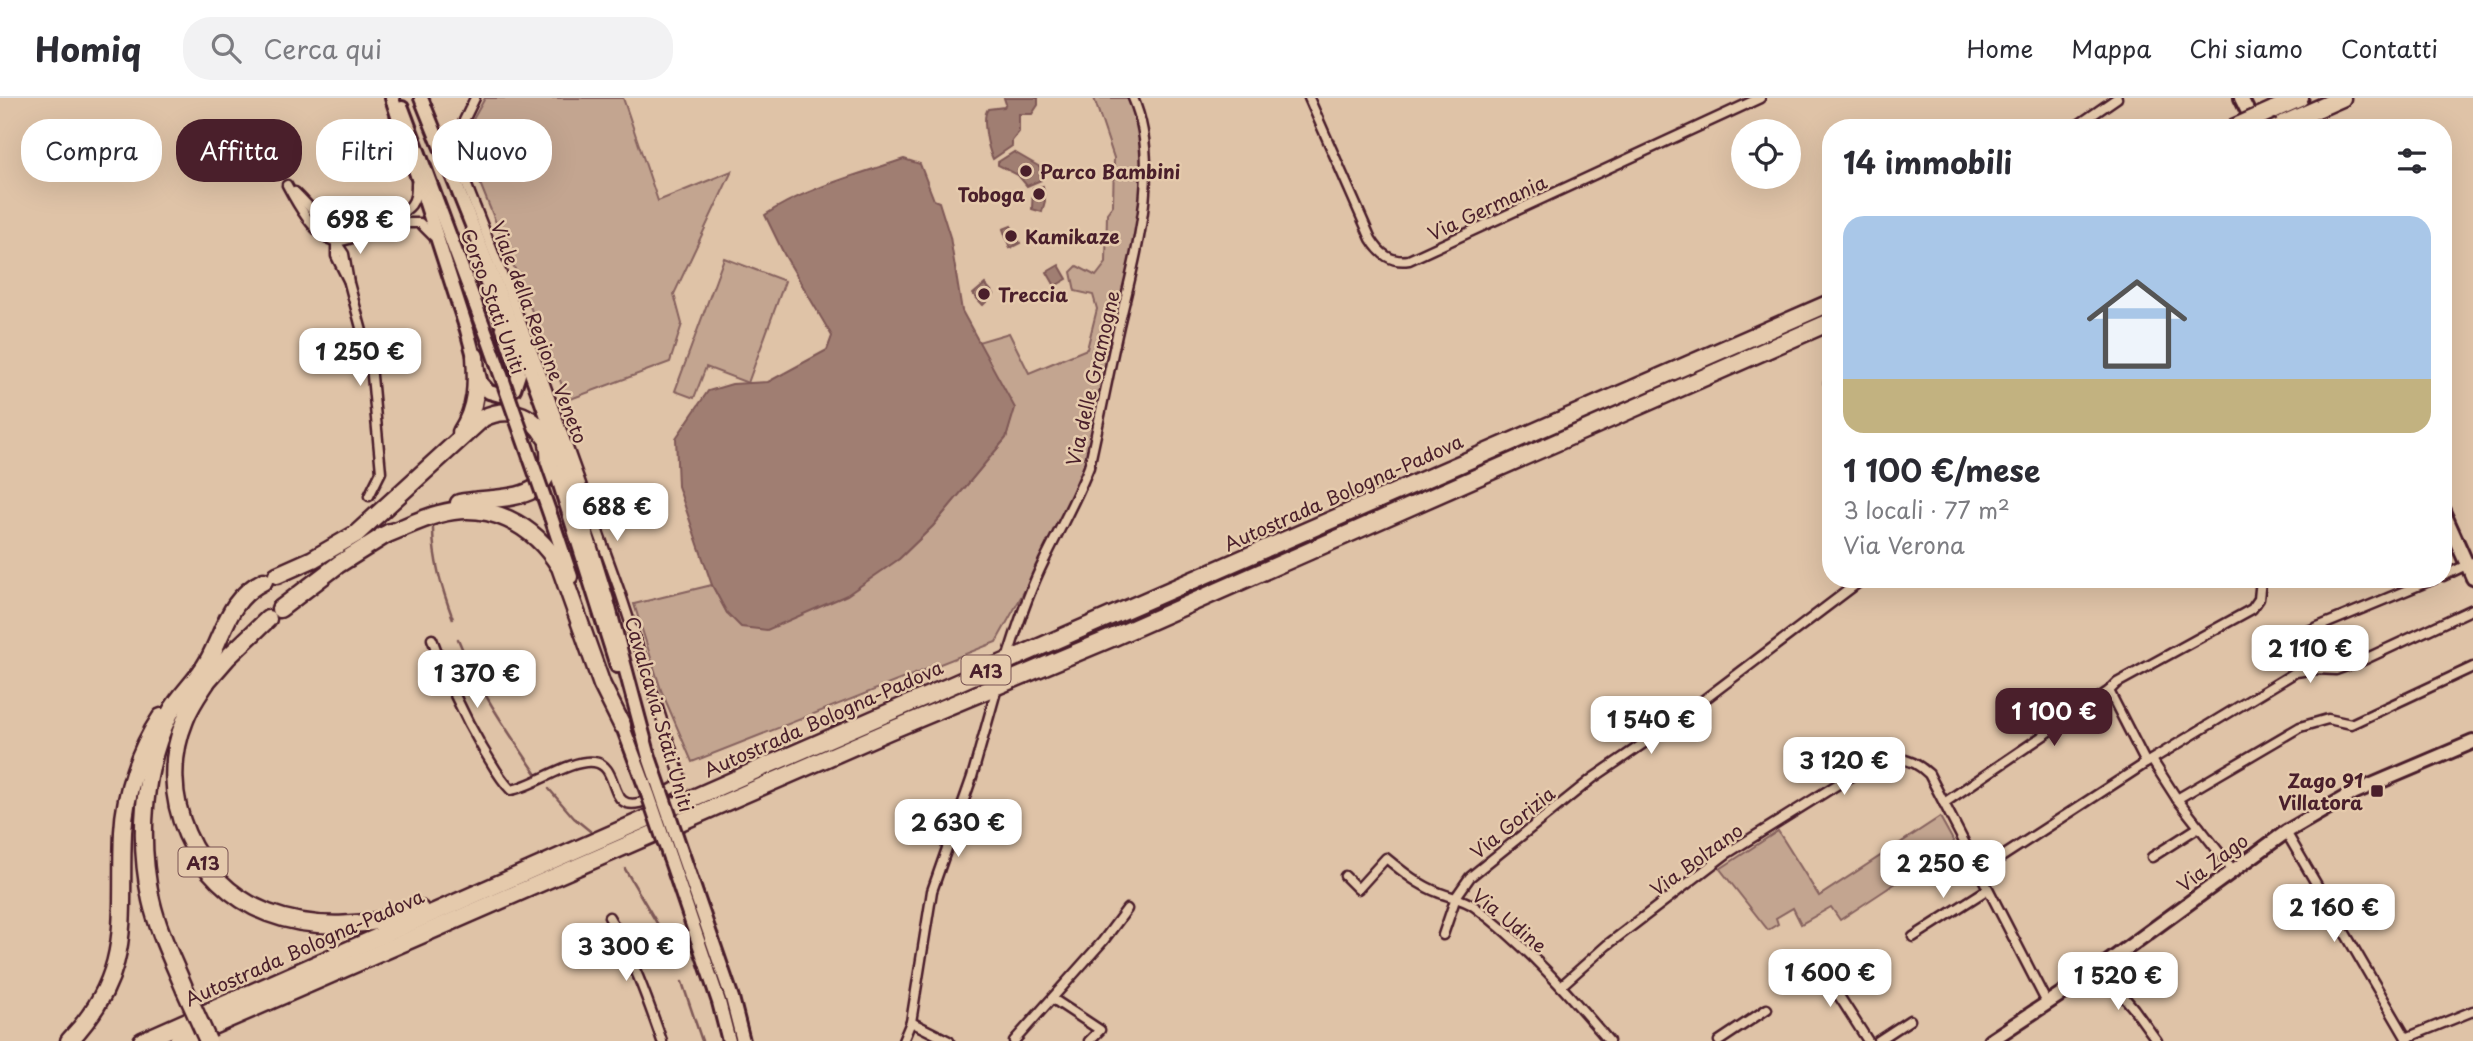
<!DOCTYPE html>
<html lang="it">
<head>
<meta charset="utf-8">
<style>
  :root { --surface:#fff; --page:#f2f2f3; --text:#2b2b33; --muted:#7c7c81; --line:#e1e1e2; --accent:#4a1f2b }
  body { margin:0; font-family:"Playpen Sans",sans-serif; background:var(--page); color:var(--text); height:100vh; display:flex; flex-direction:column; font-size:26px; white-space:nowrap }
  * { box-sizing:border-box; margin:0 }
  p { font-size:23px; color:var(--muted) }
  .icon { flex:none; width:38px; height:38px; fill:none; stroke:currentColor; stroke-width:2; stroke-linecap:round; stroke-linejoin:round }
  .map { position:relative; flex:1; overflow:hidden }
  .details { position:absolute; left:1822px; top:21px; width:630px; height:469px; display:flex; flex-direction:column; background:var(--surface); border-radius:28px; box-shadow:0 7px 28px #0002 }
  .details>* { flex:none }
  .hud { position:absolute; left:21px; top:21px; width:665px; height:63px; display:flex; gap:14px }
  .buttons { position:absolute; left:1731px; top:21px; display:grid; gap:14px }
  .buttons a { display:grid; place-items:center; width:70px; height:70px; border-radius:50%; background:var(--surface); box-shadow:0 7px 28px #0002; font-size:35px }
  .price { position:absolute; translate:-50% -60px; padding:0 16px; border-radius:14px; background:#fff; color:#222; font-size:23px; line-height:46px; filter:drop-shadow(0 2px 4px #0008) }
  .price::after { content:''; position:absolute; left:50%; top:42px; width:21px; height:16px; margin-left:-10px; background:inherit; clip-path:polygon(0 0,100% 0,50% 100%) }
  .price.on { background:var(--accent); color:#fff }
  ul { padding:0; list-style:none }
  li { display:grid; align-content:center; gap:14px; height:371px; padding:0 21px }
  li span { display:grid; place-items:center; height:217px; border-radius:21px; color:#555 }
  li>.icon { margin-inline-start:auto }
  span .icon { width:126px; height:126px; fill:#fffc; stroke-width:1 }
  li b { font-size:30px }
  h2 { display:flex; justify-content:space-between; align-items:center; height:84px; padding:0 21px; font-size:30px }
  .pill { padding:0 24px; border-radius:28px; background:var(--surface); box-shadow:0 7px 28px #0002; font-size:24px; line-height:63px }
  .pill.on { background:var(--accent); color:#fff }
  header { display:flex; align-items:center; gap:42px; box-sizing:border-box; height:98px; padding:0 35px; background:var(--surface); border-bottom:2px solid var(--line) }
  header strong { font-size:33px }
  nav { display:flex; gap:38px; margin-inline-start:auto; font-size:24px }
  .search { width:490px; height:63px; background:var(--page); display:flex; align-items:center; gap:18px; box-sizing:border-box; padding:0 24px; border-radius:28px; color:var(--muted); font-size:26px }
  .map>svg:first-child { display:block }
  .green { fill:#c3a590; stroke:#86625e; stroke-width:2 }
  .water { fill:#a07e72; stroke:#7e5856; stroke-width:2 }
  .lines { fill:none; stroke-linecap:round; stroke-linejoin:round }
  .stream { stroke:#7e5856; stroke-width:2.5 }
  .street-casing { stroke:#4a1f2b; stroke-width:13 }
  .secondary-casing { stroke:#4a1f2b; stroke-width:18 }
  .primary-casing { stroke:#4a1f2b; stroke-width:18 }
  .highway-casing { stroke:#4a1f2b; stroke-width:21 }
  .street { stroke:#e5caac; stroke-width:8 }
  .secondary { stroke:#e5caac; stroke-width:12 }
  .primary { stroke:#e5caac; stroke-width:12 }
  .highway { stroke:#e5caac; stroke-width:16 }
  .primary-bridge-casing { stroke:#4a1f2b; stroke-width:18; stroke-linecap:butt }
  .highway-bridge-casing { stroke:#4a1f2b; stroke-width:21; stroke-linecap:butt }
  .primary-bridge { stroke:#e5caac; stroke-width:12 }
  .highway-bridge { stroke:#e5caac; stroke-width:16 }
  .poi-dot { fill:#4a1f2b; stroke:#e5caac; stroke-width:2.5 }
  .labels { text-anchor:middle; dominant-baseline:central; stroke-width:5; stroke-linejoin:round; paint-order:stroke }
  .shield { fill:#e5caac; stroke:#785252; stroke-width:2 }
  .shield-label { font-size:18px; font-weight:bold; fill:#4a1f2b }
  .poi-label { font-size:19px; font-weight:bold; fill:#4a1f2b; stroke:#e5caac; text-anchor:start }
  .street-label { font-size:19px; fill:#4a1f2b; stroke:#e5caac }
</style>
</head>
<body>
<header>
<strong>Homiq</strong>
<div class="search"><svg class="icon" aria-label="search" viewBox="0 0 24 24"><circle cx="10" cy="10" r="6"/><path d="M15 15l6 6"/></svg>Cerca qui</div>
<nav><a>Home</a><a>Mappa</a><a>Chi siamo</a><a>Contatti</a></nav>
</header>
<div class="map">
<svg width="2473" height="943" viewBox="0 0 2473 943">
  <rect width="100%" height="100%" fill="#dfc3a7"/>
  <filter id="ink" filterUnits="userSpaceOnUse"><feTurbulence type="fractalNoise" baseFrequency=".0143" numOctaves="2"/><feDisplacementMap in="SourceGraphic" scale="14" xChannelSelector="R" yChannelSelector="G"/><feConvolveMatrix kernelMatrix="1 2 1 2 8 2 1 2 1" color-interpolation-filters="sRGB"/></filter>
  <g filter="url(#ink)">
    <g class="green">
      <path d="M 485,0 L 623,0 L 658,103 L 732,73 L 674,196 L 682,226 L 670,264 L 568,302 L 462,41 Z"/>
      <path d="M 1094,0 L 1129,0 L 1139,22 L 1149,60 L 1140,129 L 1087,370 L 1066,418 L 996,544 L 692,664 L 661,592 L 634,506 L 712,487 L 727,515 L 899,461 L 933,428 L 1006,340 L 1014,310 L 978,244 L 1009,235 L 1029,275 L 1087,251 L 1097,211 L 1093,197 L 1075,193 L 1071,174 L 1077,168 L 1096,178 L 1106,165 L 1107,115 L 1113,107 L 1114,60 Z"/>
      <path d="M 724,160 L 785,183 L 748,285 L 706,269 L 694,300 L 675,293 Z"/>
      <path d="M 1940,719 L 1955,746 L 1840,822 L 1831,809 L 1801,826 L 1793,810 L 1776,820 L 1778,826 L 1768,832 L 1720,771 L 1778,733 L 1819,798 Z"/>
    </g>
    <g class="water">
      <path d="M 1004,0 L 1038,0 L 1038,7 L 1032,16 L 1019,16 L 1019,34 L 1012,43 L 1012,48 L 993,61 C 988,51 981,19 988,11 L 1004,9 L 1006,6 Z"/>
      <path d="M 1014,54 L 1040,69 L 1041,82 L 1027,88 L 1018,77 L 998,67 L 998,64 Z"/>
      <path d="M 904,61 L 920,66 L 934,102 L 939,104 L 950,139 L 962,213 L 1015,310 L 1006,340 L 933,428 L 899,461 L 847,497 L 767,532 L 741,529 L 727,515 L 712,487 L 678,388 L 676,340 L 708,293 L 732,286 L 768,284 L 827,252 L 832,238 L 784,156 L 765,117 C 800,92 863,75 904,61 Z"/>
      <path d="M 1043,88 L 1045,103 L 1042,114 L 1032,111 L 1033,90 Z"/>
      <path d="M 1011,128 L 1020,145 L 1010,150 L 1003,131 Z"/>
      <path d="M 1059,167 L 1067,181 L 1055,188 L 1047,174 Z"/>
      <path d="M 985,186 L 994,196 L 983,207 L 973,196 Z"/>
    </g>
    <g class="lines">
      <g class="stream">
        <path d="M 433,431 C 433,462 442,491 453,521"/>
        <path d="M 458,541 C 478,591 508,634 538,678"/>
        <path d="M 549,691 L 574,720 L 590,733"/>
        <path d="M 625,771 L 661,832"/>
        <path d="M 682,884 L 702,943"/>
      </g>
      <g class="street-casing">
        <g id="street">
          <path d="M 1309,0 L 1371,141 C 1380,156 1391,165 1409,162 L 1760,0"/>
          <path d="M 2075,29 L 2117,0"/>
          <path d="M 287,87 C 296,104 315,139 335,143 C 349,146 402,118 411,107 C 416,100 416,94 416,86"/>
          <path d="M 295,94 C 327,125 323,137 372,130"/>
          <path d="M 386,125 L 420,125 L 433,138"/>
          <path d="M 336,142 L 336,158 L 348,182"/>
          <path d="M 336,144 L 344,156 L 349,185 L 371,267 L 381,374 L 369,398"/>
          <path d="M 1829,285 L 1830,284"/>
          <path d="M 2443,478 L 2473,464"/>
          <path d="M 2308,533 L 2434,481"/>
          <path d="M 432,541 C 446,580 462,615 483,651 C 492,665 499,680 511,692 C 536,687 570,661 594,664 C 623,668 604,720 648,702 C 658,698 668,694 677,688 L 680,677 L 621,497 L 540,272 L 456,60 L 455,41 L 475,0"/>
          <path d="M 1009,555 C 1019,523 1029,493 1044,463 C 1059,432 1076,402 1089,369 C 1099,324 1108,278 1118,232 C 1134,162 1163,69 1133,0"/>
          <path d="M 2109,593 L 2117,585 L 2252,511 L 2259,501 L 2261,481"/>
          <path d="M 2152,662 L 2177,701 L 2233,772"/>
          <path d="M 2177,701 L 2300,629 L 2328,621 L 2351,626 L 2473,569"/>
          <path d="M 1944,705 L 2109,593 L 2146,665"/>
          <path d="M 2286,734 L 2408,943"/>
          <path d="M 2152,759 L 2199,729"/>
          <path d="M 1980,773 L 2146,665 L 2296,574 L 2316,571 L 2336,572 L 2361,563 L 2473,511"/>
          <path d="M 1345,778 L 1358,791 L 1386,760 C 1403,774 1420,788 1440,795 C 1453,800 1464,801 1475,809 C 1526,847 1568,895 1609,943"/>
          <path d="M 609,819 C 632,858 647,900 662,943"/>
          <path d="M 1443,837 L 1456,799 L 1470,779 L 1593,680 L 1672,626 L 1863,481"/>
          <path d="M 1913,839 L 1988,791"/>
          <path d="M 1816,862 L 1868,943"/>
          <path d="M 2100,870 L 2134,911 L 2157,943"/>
          <path d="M 1561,888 L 1607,847 L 1726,756 L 1864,670 C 1888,657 1908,656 1929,676 L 2047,905"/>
          <path d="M 1053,901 L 1100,932 L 1089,943"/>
          <path d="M 911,924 L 949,943"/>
          <path d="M 2406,940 L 2473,913"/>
          <path d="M 903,943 L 911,924 L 932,793 L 972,679 L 995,597"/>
          <path d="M 1014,943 L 1103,843 L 1127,811"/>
          <path d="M 1719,943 L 1767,911"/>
          <path d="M 1878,943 L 1910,922"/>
        </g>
      </g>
      <g class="secondary-casing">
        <g id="secondary">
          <path d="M 2241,0 L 2256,30"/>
          <path d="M 2443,413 L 2473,480"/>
          <path d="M 1990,943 L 2100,870 L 2286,734 L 2353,695 L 2473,644"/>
        </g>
      </g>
      <g class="primary-casing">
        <g id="primary">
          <path d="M 392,0 L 467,232 L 481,285 L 489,294 L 500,297 L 514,291 L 519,276 L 502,227"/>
          <path d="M 421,0 L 529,269 L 569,379 L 607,502 L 649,659 L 660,691"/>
          <path d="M 402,10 L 489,243"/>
          <path d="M 484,178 L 506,233"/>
          <path d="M 551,358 L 617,568"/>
          <path d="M 551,419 L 571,479"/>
          <path d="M 619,618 L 648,696"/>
          <path d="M 682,755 L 732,900 L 743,943"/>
          <path d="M 670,760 L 719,904 L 729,943"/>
        </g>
      </g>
      <g class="highway-casing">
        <g id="highway">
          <path d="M 2273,12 L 2300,0"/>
          <path d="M 2274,30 L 2342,0"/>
          <path d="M 461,334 C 477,310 477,286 475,258"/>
          <path d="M 459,405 C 497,397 560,409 548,346"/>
          <path d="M 382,438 C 401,431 420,421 439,416 C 488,402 534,426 560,469 L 602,587 L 622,627"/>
          <path d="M 277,477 L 313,461 L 356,436 L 483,320 C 507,308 532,315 545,339"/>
          <path d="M 280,511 L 339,466 L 390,434"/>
          <path d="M 206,585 C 198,597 190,608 185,622 C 154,697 193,786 268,815 C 315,833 374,829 420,811"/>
          <path d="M 200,591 L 227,560 L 268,521"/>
          <path d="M 185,892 C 173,863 158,833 151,802 C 138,742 142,671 170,615 C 180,596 198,582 208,563 C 225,532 229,500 264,483"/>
          <path d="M 69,943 C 135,873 119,821 123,734 C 125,694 139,652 161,619"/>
          <path d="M 142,943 L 759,671 L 1830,205"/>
          <path d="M 178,943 L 889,633 L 1114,539 L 1830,224"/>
        </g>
      </g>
      <use href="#street" class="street"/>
      <use href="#secondary" class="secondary"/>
      <use href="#primary" class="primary"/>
      <use href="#highway" class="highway"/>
      <g class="primary-bridge-casing">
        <g id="primary-bridge">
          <path d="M 489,243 L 551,419"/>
          <path d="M 660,691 L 682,755"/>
          <path d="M 648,696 L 670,760"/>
        </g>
      </g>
      <g class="highway-bridge-casing">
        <g id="highway-bridge">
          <path d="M 2233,30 L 2273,12"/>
          <path d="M 185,892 L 208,943"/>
        </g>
      </g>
      <use href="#primary-bridge" class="primary-bridge"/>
      <use href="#highway-bridge" class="highway-bridge"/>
    </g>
  </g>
  <g class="poi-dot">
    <circle cx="1026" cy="73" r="7"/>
    <circle cx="1039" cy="96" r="7"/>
    <circle cx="1011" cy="138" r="7"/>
    <circle cx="984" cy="196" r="7"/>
    <rect x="2370" y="686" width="14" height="14" rx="3.5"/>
  </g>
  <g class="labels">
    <g class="shield">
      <rect x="961.5" y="557.5" width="49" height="29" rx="5"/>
      <rect x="178.5" y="749.5" width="49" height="29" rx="5"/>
    </g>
    <g class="shield-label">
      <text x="986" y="572">A13</text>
      <text x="203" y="764">A13</text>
    </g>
    <g class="poi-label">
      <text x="1040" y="73">Parco Bambini</text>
      <text x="1025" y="96" text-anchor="end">Toboga</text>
      <text x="1025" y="138">Kamikaze</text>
      <text x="998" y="196">Treccia</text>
      <text x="2363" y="682" text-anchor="end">Zago 91<tspan x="2363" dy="22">Villatora</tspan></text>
    </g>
    <g class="street-label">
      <text transform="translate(1487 109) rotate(-25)">Via Germania</text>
      <text transform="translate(494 203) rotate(70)">Corso Stati Uniti</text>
      <text transform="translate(540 234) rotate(69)">Viale della Regione Veneto</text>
      <text transform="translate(1092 280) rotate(-77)">Via delle Gramogne</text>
      <text transform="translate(1343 394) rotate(-24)">Autostrada Bologna-Padova</text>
      <text transform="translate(660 616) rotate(74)">Cavalcavia Stati Uniti</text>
      <text transform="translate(823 620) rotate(-24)">Autostrada Bologna-Padova</text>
      <text transform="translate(1512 724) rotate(-39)">Via Gorizia</text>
      <text transform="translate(1696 761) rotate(-36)">Via Bolzano</text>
      <text transform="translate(2212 764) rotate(-37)">Via Zago</text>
      <text transform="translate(1510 822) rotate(39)">Via Udine</text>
      <text transform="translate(304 849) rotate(-24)">Autostrada Bologna-Padova</text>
    </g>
  </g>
</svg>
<div class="buttons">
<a><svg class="icon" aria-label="locate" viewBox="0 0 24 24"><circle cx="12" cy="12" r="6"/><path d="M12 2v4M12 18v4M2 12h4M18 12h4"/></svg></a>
</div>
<b class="price" style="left:360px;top:158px">698 €</b>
<b class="price" style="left:360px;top:290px">1 250 €</b>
<b class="price" style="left:617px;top:445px">688 €</b>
<b class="price" style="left:2310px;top:587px">2 110 €</b>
<b class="price" style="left:477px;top:612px">1 370 €</b>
<b class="price on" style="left:2054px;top:650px">1 100 €</b>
<b class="price" style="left:1651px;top:658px">1 540 €</b>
<b class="price" style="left:1844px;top:699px">3 120 €</b>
<b class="price" style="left:958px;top:761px">2 630 €</b>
<b class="price" style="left:1943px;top:802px">2 250 €</b>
<b class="price" style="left:2334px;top:846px">2 160 €</b>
<b class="price" style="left:626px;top:885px">3 300 €</b>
<b class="price" style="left:1830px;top:911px">1 600 €</b>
<b class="price" style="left:2118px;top:914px">1 520 €</b>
<div class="hud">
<a class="pill">Compra</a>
<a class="pill on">Affitta</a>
<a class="pill">Filtri</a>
<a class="pill">Nuovo</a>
</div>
<section class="details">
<h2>14 immobili<svg class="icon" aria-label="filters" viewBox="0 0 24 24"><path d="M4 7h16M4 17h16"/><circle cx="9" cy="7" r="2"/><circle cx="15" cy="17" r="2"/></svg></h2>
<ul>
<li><span style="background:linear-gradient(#a9c7e8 75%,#c2b280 0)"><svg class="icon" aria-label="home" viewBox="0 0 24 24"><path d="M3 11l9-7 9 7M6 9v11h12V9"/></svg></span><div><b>1 100 €/mese</b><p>3 locali · 77 m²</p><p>Via Verona</p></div></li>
</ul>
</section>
</div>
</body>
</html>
